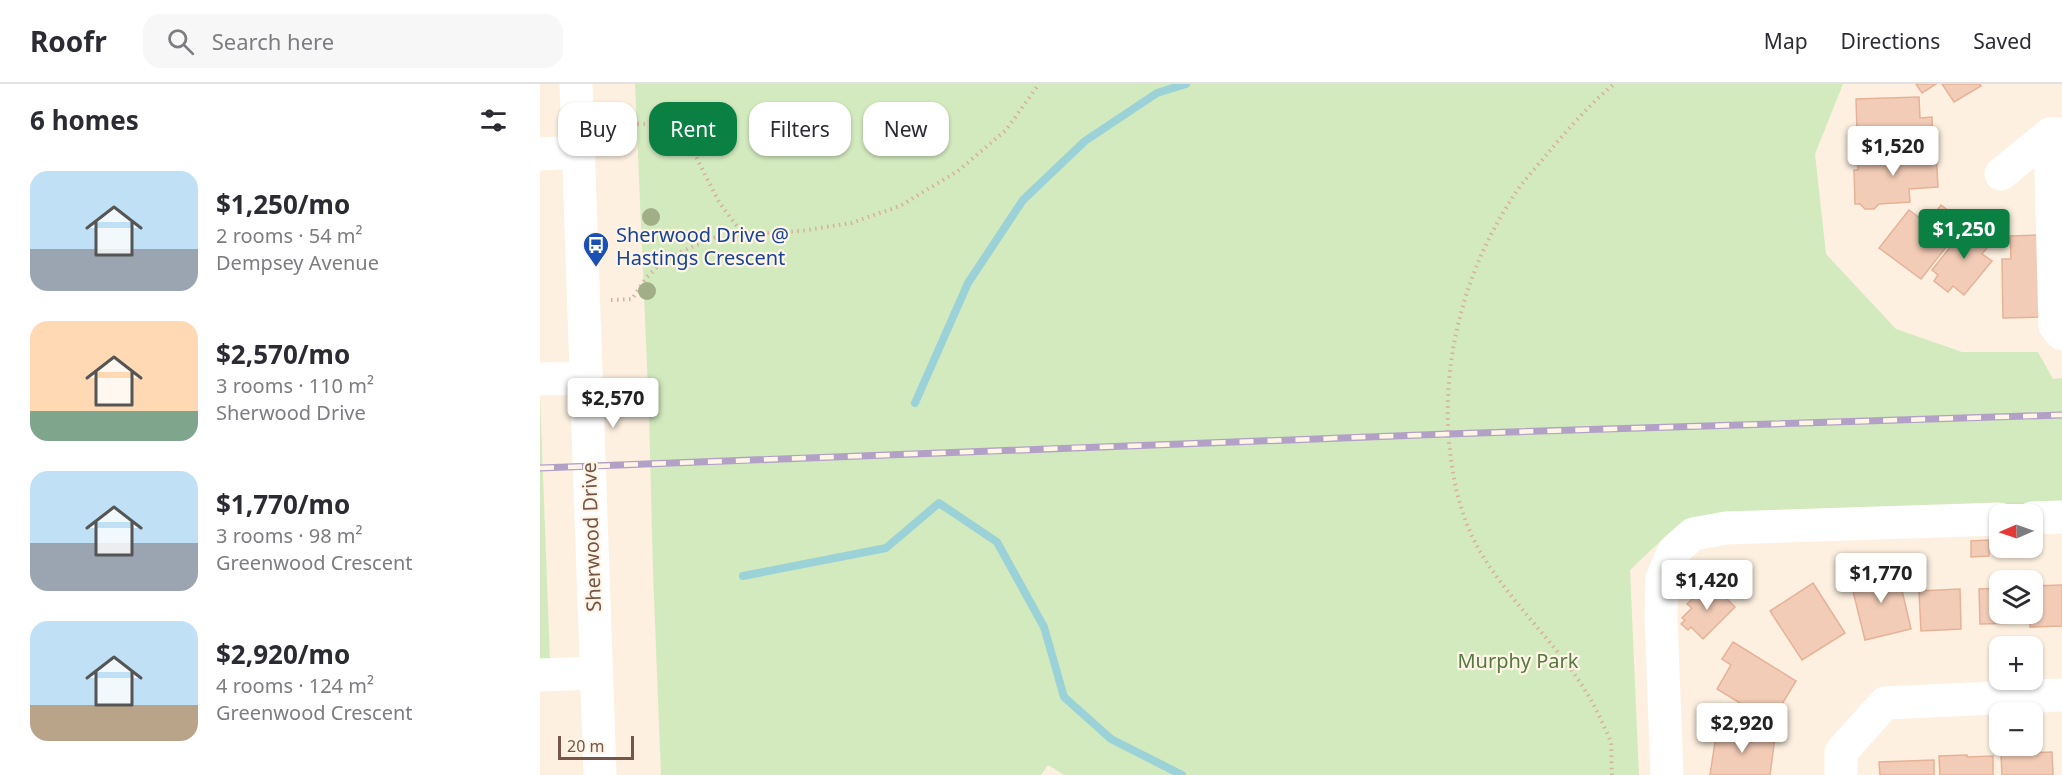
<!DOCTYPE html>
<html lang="en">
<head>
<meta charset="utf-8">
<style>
  :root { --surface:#fff; --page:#f7f7f7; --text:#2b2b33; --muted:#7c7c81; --line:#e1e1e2; --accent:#0b8043 }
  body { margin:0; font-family:"Noto Sans",sans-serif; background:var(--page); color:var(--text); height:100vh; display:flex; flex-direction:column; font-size:22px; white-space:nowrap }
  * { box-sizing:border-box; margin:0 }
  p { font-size:20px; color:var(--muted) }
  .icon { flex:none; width:33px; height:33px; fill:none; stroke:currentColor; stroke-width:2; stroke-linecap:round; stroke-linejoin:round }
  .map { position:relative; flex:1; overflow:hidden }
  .details { display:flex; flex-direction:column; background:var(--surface); width:540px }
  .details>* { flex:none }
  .guide { position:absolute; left:18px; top:18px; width:570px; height:54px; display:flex; gap:12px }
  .needle { width:39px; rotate:268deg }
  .buttons { position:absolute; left:1449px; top:420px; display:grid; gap:12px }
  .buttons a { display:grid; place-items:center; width:54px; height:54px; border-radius:12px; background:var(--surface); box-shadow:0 2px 4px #0004; font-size:30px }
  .scale { position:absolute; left:18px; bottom:15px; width:76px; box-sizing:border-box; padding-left:6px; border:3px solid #745547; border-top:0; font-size:16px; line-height:21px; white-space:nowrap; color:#745547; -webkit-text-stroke:4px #fff5e7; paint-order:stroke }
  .price { position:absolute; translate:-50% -51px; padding:0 14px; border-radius:6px; background:#fff; color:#222; font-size:20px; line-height:39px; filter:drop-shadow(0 2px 3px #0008) }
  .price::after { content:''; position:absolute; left:50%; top:36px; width:18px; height:14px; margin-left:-9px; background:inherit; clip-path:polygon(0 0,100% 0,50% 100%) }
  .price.on { background:var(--accent); color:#fff }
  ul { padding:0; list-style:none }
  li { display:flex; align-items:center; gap:18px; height:150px; padding:0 30px }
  li span { display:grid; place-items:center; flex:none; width:168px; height:120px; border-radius:18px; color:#555 }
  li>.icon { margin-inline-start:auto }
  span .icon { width:72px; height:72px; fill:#fffc; stroke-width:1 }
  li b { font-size:26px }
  h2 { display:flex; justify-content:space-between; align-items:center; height:72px; padding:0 30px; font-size:26px }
  .chip { padding:0 21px; border-radius:18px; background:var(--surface); box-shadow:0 2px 4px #0004; font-size:21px; line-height:54px }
  .chip.on { background:var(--accent); color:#fff }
  header { display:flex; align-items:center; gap:36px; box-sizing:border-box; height:84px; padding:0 30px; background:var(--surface); border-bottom:2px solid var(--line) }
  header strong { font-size:28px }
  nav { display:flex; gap:33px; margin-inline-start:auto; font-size:21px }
  .search { width:420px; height:54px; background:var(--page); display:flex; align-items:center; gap:15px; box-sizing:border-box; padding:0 21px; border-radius:18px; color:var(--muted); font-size:22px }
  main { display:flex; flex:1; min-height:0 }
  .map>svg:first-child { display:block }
  .green { fill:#d3eabf }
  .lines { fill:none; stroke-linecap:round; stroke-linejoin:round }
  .stream { stroke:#9bd2d8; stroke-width:8 }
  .building { fill:#f3ccb7; stroke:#e6b297; stroke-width:1.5 }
  .path { stroke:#d7b09b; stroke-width:4; stroke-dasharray:1.5 4.5; stroke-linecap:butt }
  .minor { stroke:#fff; stroke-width:33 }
  .rail-casing { stroke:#b2a0c6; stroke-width:7 }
  .rail { stroke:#fff5e7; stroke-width:4.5; stroke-dasharray:14; stroke-linecap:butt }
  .tree { fill:#a0af87 }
  .labels { text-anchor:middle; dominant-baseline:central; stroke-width:4.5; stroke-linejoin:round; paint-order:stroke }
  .transit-label { font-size:20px; fill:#164399; stroke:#fff5e7; text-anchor:start }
  .street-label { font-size:20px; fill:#745547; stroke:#fff5e7 }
  .park-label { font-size:20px; fill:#547a3f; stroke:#fff5e7 }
</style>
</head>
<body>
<header>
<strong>Roofr</strong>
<div class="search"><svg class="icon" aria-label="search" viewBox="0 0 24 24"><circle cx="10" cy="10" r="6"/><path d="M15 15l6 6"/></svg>Search here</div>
<nav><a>Map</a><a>Directions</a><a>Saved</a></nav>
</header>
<main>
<section class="details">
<h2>6 homes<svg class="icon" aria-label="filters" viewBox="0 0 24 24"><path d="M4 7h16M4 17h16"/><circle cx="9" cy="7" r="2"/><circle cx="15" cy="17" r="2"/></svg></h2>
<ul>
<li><span style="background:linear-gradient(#bfe0f5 65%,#9aa5b1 0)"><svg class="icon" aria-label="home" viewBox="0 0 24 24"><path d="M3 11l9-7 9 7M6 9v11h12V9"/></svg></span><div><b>$1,250/mo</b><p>2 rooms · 54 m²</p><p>Dempsey Avenue</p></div></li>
<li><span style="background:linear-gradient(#ffd9b3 75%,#7fa58c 0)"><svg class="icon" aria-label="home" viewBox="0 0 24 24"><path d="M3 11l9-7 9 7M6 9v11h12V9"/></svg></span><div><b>$2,570/mo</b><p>3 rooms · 110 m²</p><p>Sherwood Drive</p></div></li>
<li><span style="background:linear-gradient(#bfe0f5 60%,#9aa5b1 0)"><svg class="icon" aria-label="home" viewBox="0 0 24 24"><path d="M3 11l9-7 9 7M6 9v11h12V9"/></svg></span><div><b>$1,770/mo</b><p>3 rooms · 98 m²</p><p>Greenwood Crescent</p></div></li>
<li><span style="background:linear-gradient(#bfe0f5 70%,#b9a48a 0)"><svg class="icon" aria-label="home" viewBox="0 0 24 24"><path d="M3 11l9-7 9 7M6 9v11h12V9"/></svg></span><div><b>$2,920/mo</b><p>4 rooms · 124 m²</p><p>Greenwood Crescent</p></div></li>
</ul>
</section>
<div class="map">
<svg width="1522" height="691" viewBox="0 0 1522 691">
  <rect width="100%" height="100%" fill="#fdf0e0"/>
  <g class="green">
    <path d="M 95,0 L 1303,0 L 1275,70 L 1286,170 L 1356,245 L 1422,268 L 1498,268 L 1513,295 L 1522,294 L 1522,422 L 1177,431 L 1128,450 L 1090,486 L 1099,691 L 524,691 L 508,681 L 501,691 L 121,691 L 113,489 L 109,329 Z"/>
    <path d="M 0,311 L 10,576 L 0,576 Z"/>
  </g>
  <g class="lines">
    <g class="stream">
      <path d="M 375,319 L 428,199 L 483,116 L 545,57 L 617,9 L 646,0"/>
      <path d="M 203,492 L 346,464 L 399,419 L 457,458 L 504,543 L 524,613 L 571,655 L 642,691"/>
    </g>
  </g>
  <g class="building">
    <path d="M 1376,0 L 1396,0 L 1382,9 Z"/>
    <path d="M 1402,0 L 1440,0 L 1441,2 L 1414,18 Z"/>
    <path d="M 1379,13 L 1380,34 L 1392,33 L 1393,64 L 1318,67 L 1315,51 L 1317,48 L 1316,15 Z"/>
    <path d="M 1396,68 L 1398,103 L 1369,105 L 1370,118 L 1339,120 L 1334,125 L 1325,125 L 1320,120 L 1315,120 L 1314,86 L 1318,86 L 1318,71 Z"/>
    <path d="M 1401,121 L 1425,139 L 1381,195 L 1339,164 L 1369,126 L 1386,139 L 1384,143 Z"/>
    <path d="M 1431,137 L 1454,155 L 1442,170 L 1452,177 L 1424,211 L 1413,202 L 1408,208 L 1394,197 L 1398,191 L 1392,186 Z"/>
    <path d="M 1504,151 L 1499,233 L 1463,234 L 1462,175 L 1471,175 L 1470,152 Z"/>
    <path d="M 1449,456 L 1449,472 L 1431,473 L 1431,457 Z"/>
    <path d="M 1357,485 L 1371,545 L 1325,556 L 1310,495 Z"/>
    <path d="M 1170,498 L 1195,523 L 1163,555 L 1151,543 L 1148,546 L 1141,540 L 1145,536 L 1142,534 L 1152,524 L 1147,520 Z"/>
    <path d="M 1273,499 L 1305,549 L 1262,576 L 1230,527 Z"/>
    <path d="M 1522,501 L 1522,542 L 1490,543 L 1490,530 L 1492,530 L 1492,502 Z"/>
    <path d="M 1460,504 L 1460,530 L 1481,530 L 1482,539 L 1440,540 L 1439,505 Z"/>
    <path d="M 1420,505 L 1421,545 L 1381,547 L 1379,507 Z"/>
    <path d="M 1193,558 L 1256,597 L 1231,638 L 1177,605 L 1191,581 L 1182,575 Z"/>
    <path d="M 1177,645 L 1235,653 L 1230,691 L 1170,691 Z"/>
    <path d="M 1512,668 L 1513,691 L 1462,691 L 1461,670 Z"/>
    <path d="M 1427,671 L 1427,673 L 1453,672 L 1453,691 L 1400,691 L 1399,672 Z"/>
    <path d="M 1394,676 L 1394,691 L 1340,691 L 1339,678 Z"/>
  </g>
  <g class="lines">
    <g class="path">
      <path d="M 65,53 L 87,40 L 109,40 L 124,45 L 139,52 L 151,63 L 179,118 L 202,149"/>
      <path d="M 71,216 L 92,215 L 106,194 L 121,179 L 145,166 L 176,153 L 203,150 L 261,147 L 311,139 L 360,122 L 418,87 L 466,46 L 499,0"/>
      <path d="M 1072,691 C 1071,681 1072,669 1071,659 C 1069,652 1065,645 1062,638 C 1034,574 977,529 941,469 C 924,441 915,407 911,375 C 898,281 925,181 979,104 C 988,92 999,80 1008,69 C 1028,45 1050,20 1074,0"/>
    </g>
    <g class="minor">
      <path d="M 36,0 L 60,691"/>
      <path d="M 1510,50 L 1515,242 L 1522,250"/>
      <path d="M 0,70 L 40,68"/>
      <path d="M 1461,90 L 1510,50 L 1522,50"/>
      <path d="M 0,295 L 46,294"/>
      <path d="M 1492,434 L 1522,433"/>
      <path d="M 0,591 L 56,589"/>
      <path d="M 1127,691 L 1121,534 L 1122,494 L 1134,467 L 1153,450 L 1186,444 L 1460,435"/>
      <path d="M 1301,691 L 1301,668 L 1345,619 L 1522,611"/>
    </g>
    <g class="rail-casing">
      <path id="rail" d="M 0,384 L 907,350 L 1522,331"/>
    </g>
    <use href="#rail" class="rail"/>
  </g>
  <g class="tree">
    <circle cx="111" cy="133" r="9"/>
    <circle cx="107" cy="207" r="9"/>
  </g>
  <defs>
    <g id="bus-pin" transform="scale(1.35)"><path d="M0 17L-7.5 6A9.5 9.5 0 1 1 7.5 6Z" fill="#1a4fb4" stroke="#fff5e7"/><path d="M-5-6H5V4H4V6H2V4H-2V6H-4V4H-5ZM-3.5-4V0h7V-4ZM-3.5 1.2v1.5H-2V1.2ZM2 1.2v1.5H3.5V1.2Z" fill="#fff"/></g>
  </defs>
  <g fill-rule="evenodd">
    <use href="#bus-pin" x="56" y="161"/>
  </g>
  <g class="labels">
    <g class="transit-label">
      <text x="76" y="150">Sherwood Drive @<tspan x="76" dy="23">Hastings Crescent</tspan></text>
    </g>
    <g class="street-label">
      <text transform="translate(51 453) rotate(-92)">Sherwood Drive</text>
    </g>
    <g class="park-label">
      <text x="978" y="576">Murphy Park</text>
    </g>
  </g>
</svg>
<div class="buttons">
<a><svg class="needle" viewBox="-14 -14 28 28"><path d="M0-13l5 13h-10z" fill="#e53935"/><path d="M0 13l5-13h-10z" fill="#7c7c81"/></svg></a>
<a><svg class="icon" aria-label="layers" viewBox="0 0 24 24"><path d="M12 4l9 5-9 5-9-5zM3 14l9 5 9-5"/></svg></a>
<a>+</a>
<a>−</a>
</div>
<div class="scale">20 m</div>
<b class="price" style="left:1353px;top:93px">$1,520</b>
<b class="price on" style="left:1424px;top:176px">$1,250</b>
<b class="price" style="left:73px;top:345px">$2,570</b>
<b class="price" style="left:1341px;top:520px">$1,770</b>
<b class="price" style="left:1167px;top:527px">$1,420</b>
<b class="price" style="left:1202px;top:670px">$2,920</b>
<div class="guide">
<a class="chip">Buy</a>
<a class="chip on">Rent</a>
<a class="chip">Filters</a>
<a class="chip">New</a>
</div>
</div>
</main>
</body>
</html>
